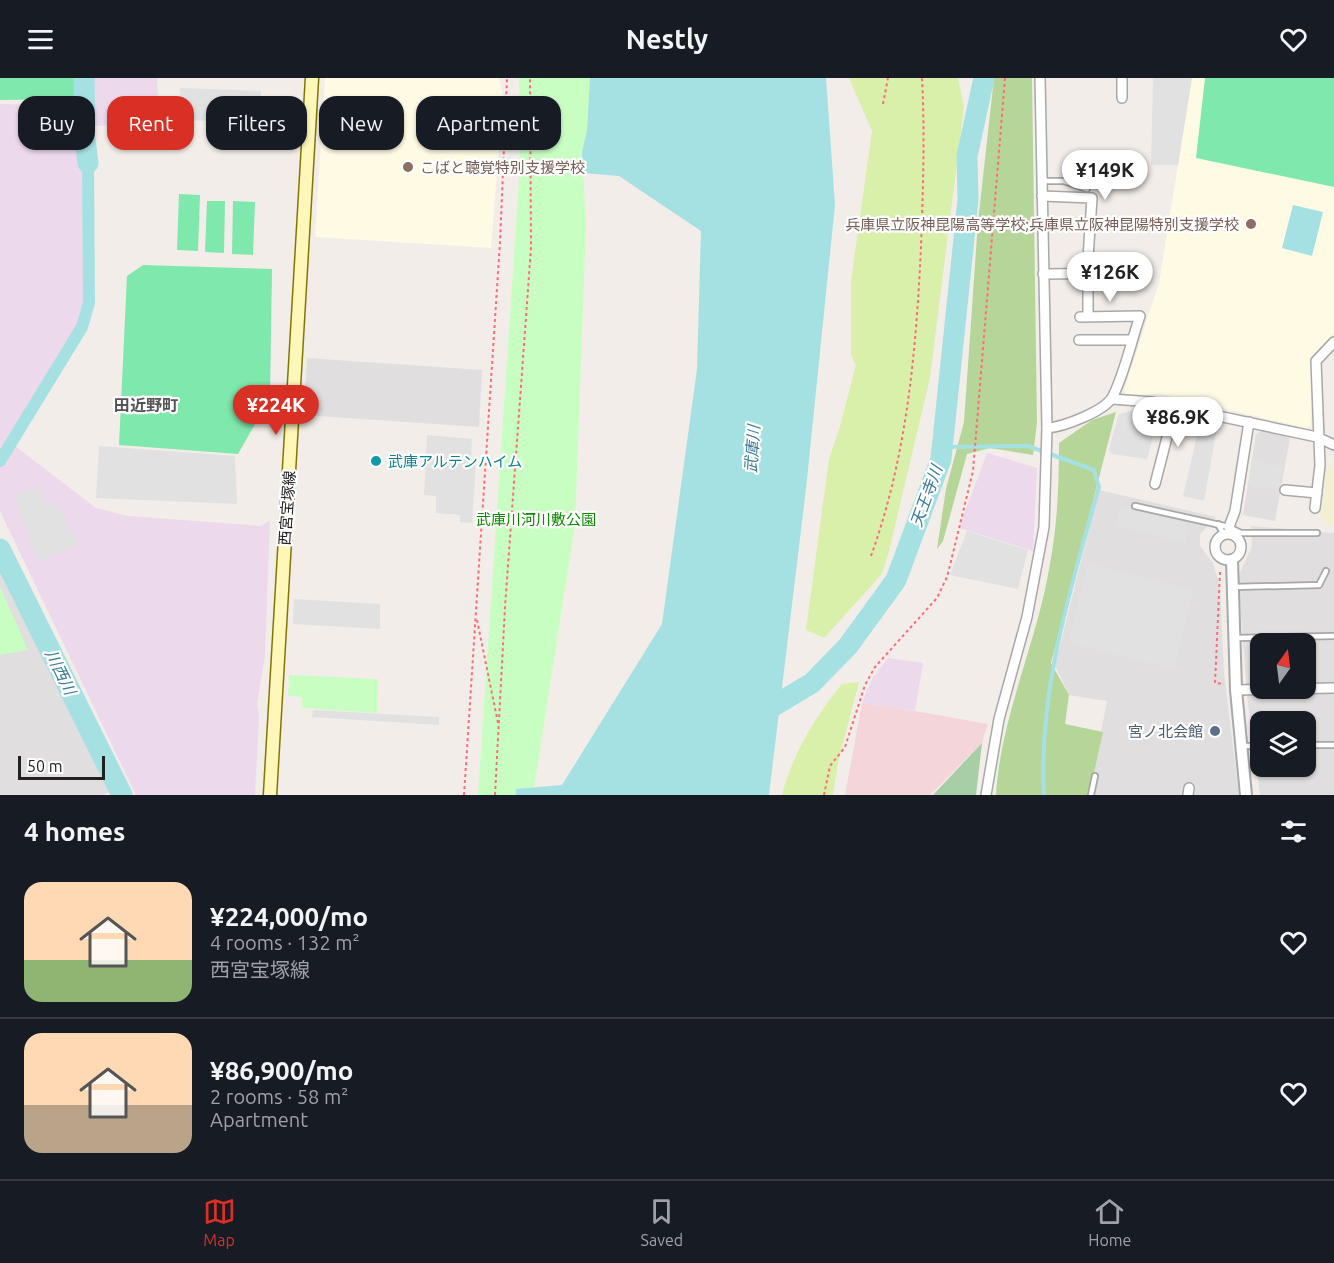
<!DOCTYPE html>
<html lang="en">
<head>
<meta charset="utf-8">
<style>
  :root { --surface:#171b24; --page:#242831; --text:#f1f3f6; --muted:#9ea1a6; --line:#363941; --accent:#d93025 }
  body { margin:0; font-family:Ubuntu,"Noto Sans JP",sans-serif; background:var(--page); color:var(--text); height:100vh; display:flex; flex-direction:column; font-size:22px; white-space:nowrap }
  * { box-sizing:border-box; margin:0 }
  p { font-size:20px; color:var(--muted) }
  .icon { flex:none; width:33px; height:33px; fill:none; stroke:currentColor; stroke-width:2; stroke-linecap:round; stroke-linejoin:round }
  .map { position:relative; height:717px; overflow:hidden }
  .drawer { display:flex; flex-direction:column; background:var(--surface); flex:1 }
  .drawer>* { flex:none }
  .top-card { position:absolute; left:18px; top:18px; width:600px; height:54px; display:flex; gap:12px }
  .needle { width:39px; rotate:14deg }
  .controls { position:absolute; left:1250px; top:555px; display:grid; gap:12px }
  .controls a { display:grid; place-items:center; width:66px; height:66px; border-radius:12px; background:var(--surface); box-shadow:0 2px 4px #0004; font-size:30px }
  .scale { position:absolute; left:18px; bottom:15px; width:87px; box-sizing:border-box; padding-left:6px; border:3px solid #212121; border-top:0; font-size:16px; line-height:21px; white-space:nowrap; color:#212121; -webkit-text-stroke:4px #fff; paint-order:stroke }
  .price { position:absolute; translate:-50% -51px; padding:0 14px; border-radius:21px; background:#fff; color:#222; font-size:20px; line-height:39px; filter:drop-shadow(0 2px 3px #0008) }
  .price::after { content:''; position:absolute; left:50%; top:36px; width:18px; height:14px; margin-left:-9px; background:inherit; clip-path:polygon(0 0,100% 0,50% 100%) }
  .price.current { background:var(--accent); color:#fff }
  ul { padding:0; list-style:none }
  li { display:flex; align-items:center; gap:18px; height:150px; padding:0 24px }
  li+li { border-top:2px solid var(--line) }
  li span { display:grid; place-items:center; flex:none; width:168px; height:120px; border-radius:18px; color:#555 }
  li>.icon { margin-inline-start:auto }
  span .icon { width:72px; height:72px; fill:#fffc; stroke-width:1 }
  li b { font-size:26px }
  h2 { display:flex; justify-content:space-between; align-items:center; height:72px; padding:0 24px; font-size:26px }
  .chip { padding:0 21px; border-radius:18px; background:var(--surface); box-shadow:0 2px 4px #0004; font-size:21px; line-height:54px }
  .chip.current { background:var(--accent); color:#fff }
  header { display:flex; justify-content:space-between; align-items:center; height:78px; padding:0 24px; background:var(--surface); font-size:27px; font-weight:700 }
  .menu { display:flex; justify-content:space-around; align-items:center; height:84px; border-top:2px solid var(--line); background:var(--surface); font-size:16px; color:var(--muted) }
  .menu a { display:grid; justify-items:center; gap:3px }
  .menu .current { color:var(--accent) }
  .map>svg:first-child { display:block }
  .residential { fill:#e0dedf; fill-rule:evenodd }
  .commercial { fill:#f4d6da }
  .industrial { fill:#ecd9ec }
  .education { fill:#fffae4 }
  .farmland { fill:#f2efd2 }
  .grass { fill:#d9f0aa }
  .forest { fill:#b6d599 }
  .cemetery { fill:#a8cea6 }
  .park { fill:#c9fec3 }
  .pitch { fill:#7fe8ac }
  .parking { fill:#e1e1e1 }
  .water { fill:#a5e1e3 }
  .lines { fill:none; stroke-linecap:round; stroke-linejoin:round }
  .stream { stroke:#a5e1e3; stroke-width:4 }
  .canal { stroke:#a5e1e3; stroke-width:12 }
  .river { stroke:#a5e1e3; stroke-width:21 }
  .service-casing { stroke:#a8a8a8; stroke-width:8 }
  .minor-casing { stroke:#a8a8a8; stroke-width:12 }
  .tertiary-casing { stroke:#a8a8a8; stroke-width:14 }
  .secondary-casing { stroke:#817700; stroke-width:15 }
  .path { stroke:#ff6c78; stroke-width:2; stroke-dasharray:3 3; stroke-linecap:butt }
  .service { stroke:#fff; stroke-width:4.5 }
  .minor { stroke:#fff; stroke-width:9 }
  .tertiary { stroke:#fff; stroke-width:10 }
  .secondary { stroke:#fff6b9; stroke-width:12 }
  .education-dot { fill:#8d6e63; stroke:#fff; stroke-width:2 }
  .culture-dot { fill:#0f9aa8; stroke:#fff; stroke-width:2 }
  .service-dot { fill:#5c6f8a; stroke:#fff; stroke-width:2 }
  .labels { text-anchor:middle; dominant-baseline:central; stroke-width:4.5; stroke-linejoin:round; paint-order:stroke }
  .education-label { font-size:15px; fill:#785e54; stroke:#fff; text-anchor:start }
  .culture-label { font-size:15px; fill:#0d838f; stroke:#fff; text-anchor:start }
  .street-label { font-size:15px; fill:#212121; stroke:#fff }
  .park-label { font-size:15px; fill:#108802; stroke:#fff }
  .service-label { font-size:15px; fill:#4e5e75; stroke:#fff; text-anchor:end }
  .neighbourhood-label { font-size:16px; font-weight:bold; fill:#545454; stroke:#fff }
  .water-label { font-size:16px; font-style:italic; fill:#397b9a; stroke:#fff }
</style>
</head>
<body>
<header><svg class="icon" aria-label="menu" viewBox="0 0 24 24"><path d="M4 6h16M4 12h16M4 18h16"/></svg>Nestly<svg class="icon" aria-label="heart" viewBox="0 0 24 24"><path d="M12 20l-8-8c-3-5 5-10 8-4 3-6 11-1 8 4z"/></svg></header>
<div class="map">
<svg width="1334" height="717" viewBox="0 0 1334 717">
  <rect width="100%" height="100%" fill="#f2ede8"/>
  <g class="residential">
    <path d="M 307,280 L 482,292 L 479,349 L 304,337 Z"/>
    <path d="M 1262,352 L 1290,360 L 1275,443 L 1243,437 L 1256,357 Z"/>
    <path d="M 1099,412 L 1216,439 L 1200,456 L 1200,468 L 1213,485 L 1220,509 L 1224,595 L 1239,717 L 1089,717 L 1107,623 L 1069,617 L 1055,587 Z"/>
    <path d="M 1251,448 L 1334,455 L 1334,717 L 1260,717 L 1248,626 L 1238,499 L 1252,468 ZM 1260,566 L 1305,566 L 1305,610 L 1260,610 ZM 1260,644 L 1305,644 L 1305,688 L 1260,688 Z"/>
    <path d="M 0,491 L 109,714 L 103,717 L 0,717 Z"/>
  </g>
  <path class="commercial" d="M 862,625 L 915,633 L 988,646 L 982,665 L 930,717 L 845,717 Z"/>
  <g class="industrial">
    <path d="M 86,0 L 157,0 L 159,46 L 88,48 Z"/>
    <path d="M 0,26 L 77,28 L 83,62 L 83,238 L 7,362 L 96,430 L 128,438 L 261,448 L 270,442 L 265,578 L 257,626 L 259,639 L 255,717 L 136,717 L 0,433 Z"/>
    <path d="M 987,375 L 1037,390 L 1033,473 L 959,450 Z"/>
    <path d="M 888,580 L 923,585 L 915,633 L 862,625 L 872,601 Z"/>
  </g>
  <g class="education">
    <path d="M 325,0 L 499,0 L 503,18 L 491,170 L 315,159 Z"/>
    <path d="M 1192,0 L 1334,0 L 1334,256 L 1311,280 L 1311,348 L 1306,350 L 1162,316 L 1126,317 L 1124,312 L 1159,205 Z"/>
  </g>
  <path class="farmland" d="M 1334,373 L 1334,449 L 1326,446 L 1320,437 L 1326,389 L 1332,389 Z"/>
  <g class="grass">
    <path d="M 849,0 L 958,0 L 964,29 L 930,300 L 889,473 L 882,496 L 824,560 L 806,552 L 829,381 L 839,352 L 856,287 L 851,277 L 851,203 L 872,53 Z"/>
    <path d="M 859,604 L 838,685 L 833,717 L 782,717 C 793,675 815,639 842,606 Z"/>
  </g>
  <g class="forest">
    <path d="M 994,0 L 1032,0 L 1037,345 L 1033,377 L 990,370 L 967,376 L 943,463 L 937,471 L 946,411 L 964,344 L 978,144 Z"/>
    <path d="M 1116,334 L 1051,585 L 1069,617 L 1065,646 L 1103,654 L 1089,717 L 996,717 C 1000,644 1033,573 1047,502 C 1057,454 1059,413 1059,365 L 1092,342 Z"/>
  </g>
  <path class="cemetery" d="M 982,665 L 976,717 L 933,717 Z"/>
  <g class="park">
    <path d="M 519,0 L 590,0 L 587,53 L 582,73 L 586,147 L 575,447 L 533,717 L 478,717 L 520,87 Z"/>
    <path d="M 0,509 L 28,572 L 0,577 Z"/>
    <path d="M 289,597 L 378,601 L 377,635 L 302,630 L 302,619 L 288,618 Z"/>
  </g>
  <g class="pitch">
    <path d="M 0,0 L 75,0 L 76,21 L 0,22 Z"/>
    <path d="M 1205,0 L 1334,0 L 1334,109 L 1196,80 Z"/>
    <path d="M 179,116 L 200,117 L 198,173 L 177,172 Z"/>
    <path d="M 207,123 L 225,123 L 224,175 L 205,174 Z"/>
    <path d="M 233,123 L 255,124 L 253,177 L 232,176 Z"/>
    <path d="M 143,187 L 272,191 L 270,320 L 238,376 L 119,367 L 127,198 Z"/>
  </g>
  <g class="parking">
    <path d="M 1153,0 L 1192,0 L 1178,87 L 1151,87 Z"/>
    <path d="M 180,10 L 261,13 L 259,40 L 247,38 L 247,44 L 181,42 Z"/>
    <path d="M 1146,329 L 1160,332 L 1147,381 L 1112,376 L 1109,371 L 1119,336 Z"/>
    <path d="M 1201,341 L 1218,344 L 1204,423 L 1183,418 Z"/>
    <path d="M 427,357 L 472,361 L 471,382 L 476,382 L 472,445 L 460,444 L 460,437 L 436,435 L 436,418 L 424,417 Z"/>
    <path d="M 99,368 L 235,378 L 237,426 L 96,420 Z"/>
    <path d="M 1253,382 L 1283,389 L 1278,413 L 1248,407 Z"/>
    <path d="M 41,410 L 46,428 L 57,426 L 79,467 L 38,484 L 13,416 Z"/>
    <path d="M 1120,429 L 1190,446 L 1185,465 L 1116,448 Z"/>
    <path d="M 967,453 L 1028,472 L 1018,511 L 950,497 Z"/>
    <path d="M 1089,485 L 1193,512 L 1173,591 L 1069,565 Z"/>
    <path d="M 294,521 L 380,526 L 380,551 L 293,546 Z"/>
    <path d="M 313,632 L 439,639 L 439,647 L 312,639 Z"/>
  </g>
  <g class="water">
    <path d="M 590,0 L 826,0 L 835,127 L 806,411 L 769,717 L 516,717 L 516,711 L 562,707 L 662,546 L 697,291 L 701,153 L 619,98 L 583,95 L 582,73 L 587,53 Z"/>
    <path d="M 1293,127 L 1323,134 L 1312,178 L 1282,170 Z"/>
  </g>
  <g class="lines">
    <path class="stream" d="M 944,369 L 1028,368 L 1094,392 L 1099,409 C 1071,509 1038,612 1044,717"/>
    <path class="canal" d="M 0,383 L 82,249 L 89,225 L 88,85"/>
    <g class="river">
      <path d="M 84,0 L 85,47"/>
      <path d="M 85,61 L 88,85"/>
      <path d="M 0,471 L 122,717"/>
      <path d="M 757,638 L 812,605 L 848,568 L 896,502 L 941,381 L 968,122 L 967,78 L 984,0"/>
    </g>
    <g class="service-casing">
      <g id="service">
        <path d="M 1043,103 L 1064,103 L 1087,111"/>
        <path d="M 1135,428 L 1229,449 L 1241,455 L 1317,455"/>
        <path d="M 1218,446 L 1224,457"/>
        <path d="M 1233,509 L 1319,507 L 1326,493"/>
        <path d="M 1235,560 L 1334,558"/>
        <path d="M 1305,667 L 1334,667"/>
        <path d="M 1241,668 L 1260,668"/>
        <path d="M 1091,717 L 1095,698"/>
      </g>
    </g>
    <g class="minor-casing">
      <g id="minor">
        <path d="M 1122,0 L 1122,20"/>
        <path d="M 1042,118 L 1092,120 L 1087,195"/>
        <path d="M 1043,196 L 1132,195"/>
        <path d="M 1088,238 L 1088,195"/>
        <path d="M 1079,262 L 1131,262"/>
        <path d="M 1112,321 L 1152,324 L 1317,359 L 1334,367"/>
        <path d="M 1047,350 C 1063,349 1106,333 1113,318 C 1125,294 1131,264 1140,238 L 1080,239"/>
        <path d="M 1155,406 L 1175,328"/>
        <path d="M 1285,412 L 1317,415"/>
        <path d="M 1315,430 L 1320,387 L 1316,283 L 1334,264"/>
        <path d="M 1229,449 L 1235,433 L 1249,344"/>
        <circle cx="1228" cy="469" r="13"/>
        <path d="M 1236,612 L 1334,610"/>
        <path d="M 986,717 L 999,641 L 1027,539 L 1044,449 L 1047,350 L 1040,0"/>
        <path d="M 1188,717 L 1189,710"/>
      </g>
    </g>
    <g class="tertiary-casing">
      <path id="tertiary" d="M 1232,482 L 1236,612 L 1246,717"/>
    </g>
    <g class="secondary-casing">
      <path id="secondary" d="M 270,717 L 312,0"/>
    </g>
    <g class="path">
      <path d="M 883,26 L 888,0"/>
      <path d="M 871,478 C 907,378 916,274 921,169 C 923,112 925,56 922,0"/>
      <path d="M 1220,494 L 1215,605 L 1224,606"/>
      <path d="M 477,542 L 498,645"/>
      <path d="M 464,717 L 500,164 L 507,0"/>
      <path d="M 495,717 L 505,529 L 531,170 L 530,0"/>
      <path d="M 824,717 L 830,688 L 845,669 L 865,607 L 875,589 L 937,520 L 947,499 L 952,479 L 973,393 L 1005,0"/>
    </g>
    <use href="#service" class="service"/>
    <use href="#minor" class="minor"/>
    <use href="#tertiary" class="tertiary"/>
    <use href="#secondary" class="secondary"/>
  </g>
  <g class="education-dot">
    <circle cx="408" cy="89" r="6"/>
    <circle cx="1251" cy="146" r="6"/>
  </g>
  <circle class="culture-dot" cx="376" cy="383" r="6"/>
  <circle class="service-dot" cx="1215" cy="653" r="6"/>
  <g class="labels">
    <g class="education-label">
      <text x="420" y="89">こばと聴覚特別支援学校</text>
      <text x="1239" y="146" text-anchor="end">兵庫県立阪神昆陽高等学校;兵庫県立阪神昆陽特別支援学校</text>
    </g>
    <g class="culture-label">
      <text x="388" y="383">武庫アルテンハイム</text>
    </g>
    <g class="street-label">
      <text transform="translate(287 430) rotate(-86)">西宮宝塚線</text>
    </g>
    <g class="park-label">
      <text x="536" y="441">武庫川河川敷公園</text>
    </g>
    <g class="service-label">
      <text x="1203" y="653">宮ノ北会館</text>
    </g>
    <g class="neighbourhood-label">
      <text x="146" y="327">田近野町</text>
    </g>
    <g class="water-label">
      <text transform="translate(752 371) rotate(-86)">武庫川</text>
      <text transform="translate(926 418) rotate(-70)">天王寺川</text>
      <text transform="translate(61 594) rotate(64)">川西川</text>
    </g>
  </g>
</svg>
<div class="controls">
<a><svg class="needle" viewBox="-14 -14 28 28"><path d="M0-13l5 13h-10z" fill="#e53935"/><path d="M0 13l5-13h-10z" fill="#9ea1a6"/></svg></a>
<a><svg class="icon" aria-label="layers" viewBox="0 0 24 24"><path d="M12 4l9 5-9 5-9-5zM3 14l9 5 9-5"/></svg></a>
</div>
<div class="scale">50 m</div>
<b class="price" style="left:1105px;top:123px">¥149K</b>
<b class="price" style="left:1110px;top:225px">¥126K</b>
<b class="price current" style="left:276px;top:358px">¥224K</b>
<b class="price" style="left:1178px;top:370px">¥86.9K</b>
<div class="top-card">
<a class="chip">Buy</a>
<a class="chip current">Rent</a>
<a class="chip">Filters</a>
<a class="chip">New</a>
<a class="chip">Apartment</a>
</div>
</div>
<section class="drawer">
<h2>4 homes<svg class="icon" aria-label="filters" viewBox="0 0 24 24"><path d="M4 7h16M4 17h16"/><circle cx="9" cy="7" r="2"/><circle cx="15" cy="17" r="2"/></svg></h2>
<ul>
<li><span style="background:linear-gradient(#ffd9b3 65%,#8fb573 0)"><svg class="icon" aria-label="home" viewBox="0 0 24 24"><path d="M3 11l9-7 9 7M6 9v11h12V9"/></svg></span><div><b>¥224,000/mo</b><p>4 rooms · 132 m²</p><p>西宮宝塚線</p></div><svg class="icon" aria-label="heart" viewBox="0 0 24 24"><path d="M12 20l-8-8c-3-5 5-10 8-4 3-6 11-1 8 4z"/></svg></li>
<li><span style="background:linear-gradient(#ffd9b3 60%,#b9a48a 0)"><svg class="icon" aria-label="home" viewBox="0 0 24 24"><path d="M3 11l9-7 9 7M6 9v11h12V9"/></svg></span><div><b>¥86,900/mo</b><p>2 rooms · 58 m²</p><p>Apartment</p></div><svg class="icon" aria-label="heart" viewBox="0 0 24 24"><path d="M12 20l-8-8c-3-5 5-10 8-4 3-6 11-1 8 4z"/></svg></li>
</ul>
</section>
<nav class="menu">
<a class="current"><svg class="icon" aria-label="map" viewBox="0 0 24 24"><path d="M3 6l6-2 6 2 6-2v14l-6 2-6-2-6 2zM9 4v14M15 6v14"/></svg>Map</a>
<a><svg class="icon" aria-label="saved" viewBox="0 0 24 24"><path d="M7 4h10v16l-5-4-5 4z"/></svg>Saved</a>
<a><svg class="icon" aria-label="home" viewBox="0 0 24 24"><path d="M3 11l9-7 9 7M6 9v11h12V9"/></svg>Home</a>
</nav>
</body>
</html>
